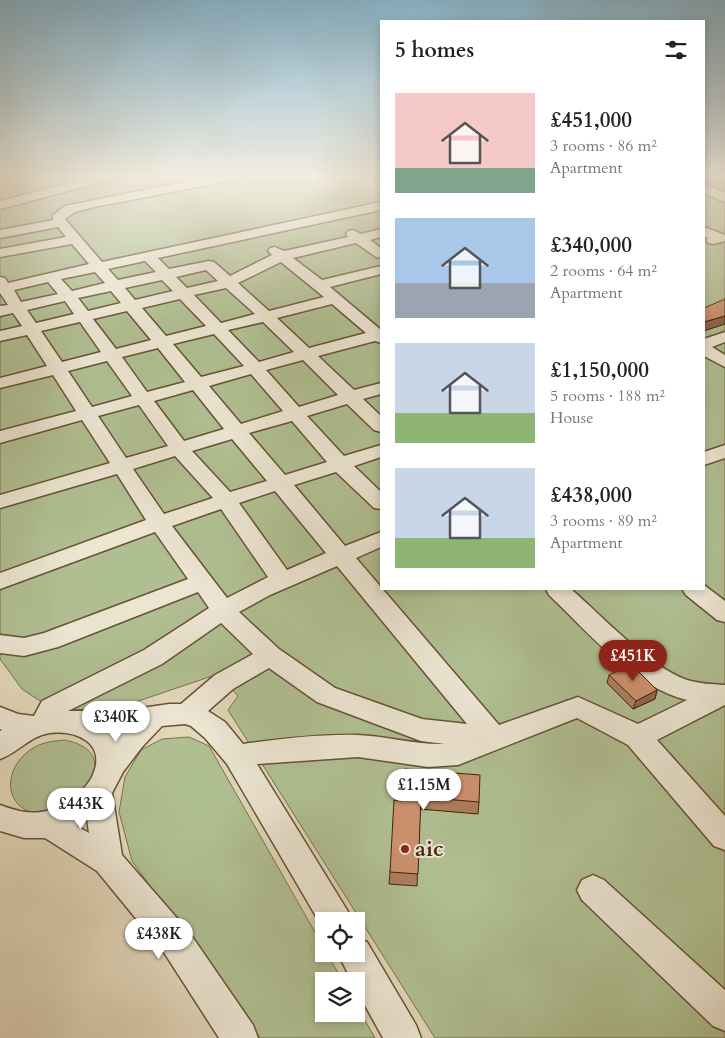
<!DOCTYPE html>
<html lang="en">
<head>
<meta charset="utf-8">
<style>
  :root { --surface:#fff; --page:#f6f6f6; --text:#222; --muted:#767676; --accent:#8f2418 }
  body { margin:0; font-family:Cardo,serif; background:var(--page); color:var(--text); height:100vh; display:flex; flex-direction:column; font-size:19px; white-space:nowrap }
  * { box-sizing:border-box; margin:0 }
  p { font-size:16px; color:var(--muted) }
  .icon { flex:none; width:28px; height:28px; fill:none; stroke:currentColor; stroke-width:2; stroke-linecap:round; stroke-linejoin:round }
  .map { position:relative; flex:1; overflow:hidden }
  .details { position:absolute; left:380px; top:20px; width:325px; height:570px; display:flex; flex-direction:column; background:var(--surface); border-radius:0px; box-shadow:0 2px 8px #0003 }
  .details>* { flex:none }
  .buttons { position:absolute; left:315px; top:912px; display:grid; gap:10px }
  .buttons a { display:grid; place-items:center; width:50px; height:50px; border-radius:0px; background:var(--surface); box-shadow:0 2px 8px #0003; font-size:25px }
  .price { position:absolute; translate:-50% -42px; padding:0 11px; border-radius:18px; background:#fff; color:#222; font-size:16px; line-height:32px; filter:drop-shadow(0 1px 2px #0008) }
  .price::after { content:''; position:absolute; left:50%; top:30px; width:15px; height:11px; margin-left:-8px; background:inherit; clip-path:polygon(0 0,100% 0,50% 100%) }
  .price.current { background:var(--accent); color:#fff }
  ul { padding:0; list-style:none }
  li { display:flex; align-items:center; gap:15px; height:125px; padding:0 15px }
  li span { display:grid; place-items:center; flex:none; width:140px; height:100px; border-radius:0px; color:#555 }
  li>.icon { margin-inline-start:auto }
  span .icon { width:60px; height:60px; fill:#fffc; stroke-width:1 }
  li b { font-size:21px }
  h2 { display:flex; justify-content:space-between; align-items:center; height:60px; padding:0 15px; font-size:21px }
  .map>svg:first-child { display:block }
  .green { fill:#b0bf92; stroke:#78724d }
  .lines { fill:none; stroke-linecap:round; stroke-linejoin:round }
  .minor-casing { stroke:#685234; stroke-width:3 }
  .minor { fill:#ece5d2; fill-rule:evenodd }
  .wall { fill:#af7d5e; stroke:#402508 }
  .shaded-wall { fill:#8f664c; stroke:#402508 }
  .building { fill:#cc916d; stroke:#402508 }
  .poi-dot { fill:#8f2418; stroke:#ece5d2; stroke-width:2 }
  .labels { text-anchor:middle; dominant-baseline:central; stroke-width:4; stroke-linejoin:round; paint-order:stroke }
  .near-poi-label { font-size:22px; font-weight:bold; fill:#402508; stroke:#ece5d2; text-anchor:start }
</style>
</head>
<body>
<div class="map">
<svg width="725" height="1038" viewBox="0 0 725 1038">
  <rect width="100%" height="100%" fill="#e2d7ba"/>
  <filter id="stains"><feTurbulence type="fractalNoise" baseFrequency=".004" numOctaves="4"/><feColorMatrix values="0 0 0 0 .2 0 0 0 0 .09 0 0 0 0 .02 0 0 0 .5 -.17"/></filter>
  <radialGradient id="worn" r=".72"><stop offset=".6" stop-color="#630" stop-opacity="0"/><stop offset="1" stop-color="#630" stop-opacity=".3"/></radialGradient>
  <g class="green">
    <path d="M 0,175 L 100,175 L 13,198 L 132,175 L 381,175 L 381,589 L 704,589 L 704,175 L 725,175 L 725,1038 L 435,1038 L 228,710 L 238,696 L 218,674 L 112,710 L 52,709 L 22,689 L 0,659 Z"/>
    <path d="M 189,737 L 209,746 L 324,948 L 324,954 L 327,954 L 343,981 L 324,981 L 324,1014 L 356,1014 L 356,1005 L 375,1038 L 260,1038 L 132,861 L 119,812 L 125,777 L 141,750 L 162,739 Z"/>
    <path d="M 64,740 C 132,752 73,824 30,812 C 0,800 7,762 35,747 C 44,742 54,741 64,740 Z"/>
  </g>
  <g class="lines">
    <g class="minor-casing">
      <g id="minor">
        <path d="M 99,175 L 120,175 L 118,178 L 0,209 L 0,201 Z"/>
        <path d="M 218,175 L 245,175 L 239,179 L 94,207 L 75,212 L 65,219 L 102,262 L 381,202 L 381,210 L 158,258 L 169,269 L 209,261 L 214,262 L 230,276 L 272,255 L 268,251 L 270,248 L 275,247 L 284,251 L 348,237 L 346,234 L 348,231 L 353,230 L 361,234 L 381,229 L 381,237 L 370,240 L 381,248 L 381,258 L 376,257 L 356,243 L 293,258 L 322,280 L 381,266 L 381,274 L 330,287 L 381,330 L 381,343 L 375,341 L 318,356 L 354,390 L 381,383 L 381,394 L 363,399 L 381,416 L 381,432 L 374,430 L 347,404 L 307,416 L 344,456 L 381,445 L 381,457 L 354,466 L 381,492 L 381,509 L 374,508 L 336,472 L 294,485 L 345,546 L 381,532 L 381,547 L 356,558 L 499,725 L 578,697 L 638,724 L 687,700 C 635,688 587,631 549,595 L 546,589 L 571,589 C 603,617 648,666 687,680 C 700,684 712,684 725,685 L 725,705 L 657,740 L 725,816 L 725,850 L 714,846 L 628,745 L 577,718 L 458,765 L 428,767 L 358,757 L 257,764 L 347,910 L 352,921 L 324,921 L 324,930 L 227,764 L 205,738 L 191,726 L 185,724 L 162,726 L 142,747 L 123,772 L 112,793 L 122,855 L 189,932 L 253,1025 L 258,1038 L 219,1038 L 165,954 L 97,871 L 45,838 L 24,838 L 0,831 L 0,805 C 14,810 27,814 41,812 C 60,810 88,791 94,772 C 105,742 75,730 50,733 C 29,736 18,753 0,759 L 0,731 L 2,730 L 0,729 L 0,707 L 18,714 L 34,716 L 42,701 L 144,650 L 209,608 L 198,592 L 58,647 L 24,656 L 0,653 L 0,635 L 24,638 L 44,633 L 188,579 L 155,532 L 0,589 L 0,573 L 146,520 L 117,474 L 0,508 L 0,495 L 110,463 L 82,420 L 0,443 L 0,431 L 76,411 L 53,375 L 0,388 L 0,378 L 47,366 L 27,335 L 0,341 L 0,331 L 22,326 L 13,313 L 0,316 L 0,306 L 8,305 L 0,293 L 0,277 L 5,278 L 8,283 L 89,264 L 72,244 L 0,257 L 0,249 L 66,237 L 58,227 L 0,238 L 0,230 L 53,220 L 53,215 L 65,206 ZM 145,261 L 156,272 L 118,280 L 108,269 ZM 281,262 L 324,297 L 269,311 L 238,283 ZM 206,270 L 218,281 L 187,288 L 176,277 ZM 95,272 L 105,283 L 72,291 L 61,279 ZM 162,280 L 173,291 L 135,300 L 125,288 ZM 48,282 L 58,294 L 21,302 L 14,290 ZM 226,288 L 255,314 L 221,323 L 194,295 ZM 111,291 L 121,303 L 88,311 L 78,298 ZM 180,299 L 206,326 L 166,336 L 142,308 ZM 65,301 L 74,314 L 36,323 L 27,310 ZM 332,304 L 366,333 L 309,348 L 277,318 ZM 127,311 L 151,340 L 116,349 L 93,319 ZM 80,322 L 101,352 L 62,362 L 41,331 ZM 263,322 L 294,352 L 259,362 L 228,330 ZM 214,334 L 244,366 L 201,377 L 173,344 ZM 158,348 L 185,382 L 147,392 L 122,357 ZM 303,360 L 338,395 L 299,407 L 266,370 ZM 107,361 L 132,396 L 92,407 L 68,371 ZM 251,374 L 283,411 L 241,424 L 209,386 ZM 193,390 L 224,429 L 184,441 L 154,401 ZM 139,405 L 168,446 L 126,458 L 98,416 ZM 292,421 L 327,462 L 285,475 L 249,433 ZM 232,439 L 267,481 L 230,492 L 192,451 ZM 175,456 L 213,498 L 164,514 L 133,469 ZM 275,491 L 326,553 L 287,570 L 239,503 ZM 221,509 L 268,577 L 227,598 L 172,526 ZM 337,566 L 467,724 L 422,719 L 335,688 L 279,649 L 239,612 L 270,595 ZM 221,623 L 253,654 L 215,675 L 181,704 L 169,704 L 121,711 L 68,711 L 162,664 ZM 269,668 L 317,702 L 421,741 L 445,744 C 415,745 387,736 357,735 C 320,734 280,739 243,744 L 225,722 L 208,711 L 233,689 ZM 112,733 L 121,733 L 117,738 ZM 87,819 L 89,833 L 77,826 Z"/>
        <path d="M 704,185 L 725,193 L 725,202 L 704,193 Z"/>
        <path d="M 704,227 L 725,235 L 725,241 L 713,244 L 708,243 L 706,240 L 708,238 L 704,236 Z"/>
        <path d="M 725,332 L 725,342 L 712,347 L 725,355 L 725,367 L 704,356 L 704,339 Z"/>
        <path d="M 725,445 L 725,458 L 704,465 L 704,452 Z"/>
        <path d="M 704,585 L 725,601 L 725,622 L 717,620 L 686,595 L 682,589 L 704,589 Z"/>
        <path d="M 593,875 L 604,880 L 725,990 L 725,1031 L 713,1026 L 582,900 L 577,890 L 582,880 Z"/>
        <path d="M 356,938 L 367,942 L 416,1025 L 421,1038 L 383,1038 L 356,989 L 356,981 L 352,981 L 338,954 L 356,954 Z"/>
      </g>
    </g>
    <use href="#minor" class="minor"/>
  </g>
  <g class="wall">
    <path d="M 704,175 L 725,175 L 725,191 L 705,183 L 704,185 Z"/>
    <path d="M 609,675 L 657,690 L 655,699 L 633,709 L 607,683 Z"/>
    <path d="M 405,769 L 479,802 L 478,814 L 420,809 L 417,886 L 389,884 L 390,872 L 402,801 Z"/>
  </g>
  <g class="shaded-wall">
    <path d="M 706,175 L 705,183 L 704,185 L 704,178 Z"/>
    <path d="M 725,316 L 725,324 L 704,331 L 704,322 Z"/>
    <path d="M 657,690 L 655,699 L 633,709 L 636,701 Z"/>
  </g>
  <g class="building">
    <path d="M 709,175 L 725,175 L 725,181 Z"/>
    <path d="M 725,299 L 725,316 L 704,322 L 704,308 Z"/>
    <path d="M 631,664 L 657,690 L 636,701 L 609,675 Z"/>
    <path d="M 405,769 L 480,775 L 479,802 L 421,797 L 418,874 L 390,872 L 394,800 L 402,801 Z"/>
  </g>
  <linearGradient id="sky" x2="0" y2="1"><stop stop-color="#87b6cf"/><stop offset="0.55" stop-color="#f2ede0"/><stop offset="1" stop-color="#f2ede0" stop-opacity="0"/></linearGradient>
  <rect width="725" height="321" fill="url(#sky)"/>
  <circle class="poi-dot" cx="405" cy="849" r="5"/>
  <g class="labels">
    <g class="near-poi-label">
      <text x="415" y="849">aic</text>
    </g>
  </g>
  <rect width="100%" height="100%" filter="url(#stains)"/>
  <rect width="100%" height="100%" fill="url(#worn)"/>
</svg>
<div class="buttons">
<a><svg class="icon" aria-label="locate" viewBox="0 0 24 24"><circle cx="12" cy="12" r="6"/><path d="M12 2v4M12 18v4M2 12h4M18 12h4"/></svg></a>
<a><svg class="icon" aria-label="layers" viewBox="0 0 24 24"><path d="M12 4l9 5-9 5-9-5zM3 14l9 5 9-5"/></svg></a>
</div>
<b class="price current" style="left:633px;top:682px">£451K</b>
<b class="price" style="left:116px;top:743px">£340K</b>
<b class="price" style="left:424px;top:811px">£1.15M</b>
<b class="price" style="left:81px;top:830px">£443K</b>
<b class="price" style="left:159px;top:960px">£438K</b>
<section class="details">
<h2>5 homes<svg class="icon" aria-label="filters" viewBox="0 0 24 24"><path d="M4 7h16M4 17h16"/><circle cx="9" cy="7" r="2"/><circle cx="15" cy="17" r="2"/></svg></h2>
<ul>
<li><span style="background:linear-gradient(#f6c9c9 75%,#7fa58c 0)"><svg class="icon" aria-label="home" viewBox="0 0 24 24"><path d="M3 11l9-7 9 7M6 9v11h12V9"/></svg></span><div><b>£451,000</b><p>3 rooms · 86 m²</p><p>Apartment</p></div></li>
<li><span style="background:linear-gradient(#a9c7e8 65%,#9aa5b1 0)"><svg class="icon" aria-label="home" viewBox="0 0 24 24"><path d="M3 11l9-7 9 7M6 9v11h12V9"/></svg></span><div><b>£340,000</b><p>2 rooms · 64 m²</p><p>Apartment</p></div></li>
<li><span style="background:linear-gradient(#c9d6e8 70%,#8fb573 0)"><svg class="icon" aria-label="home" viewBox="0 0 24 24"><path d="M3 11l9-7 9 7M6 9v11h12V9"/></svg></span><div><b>£1,150,000</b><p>5 rooms · 188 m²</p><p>House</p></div></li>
<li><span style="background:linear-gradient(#c9d6e8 70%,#8fb573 0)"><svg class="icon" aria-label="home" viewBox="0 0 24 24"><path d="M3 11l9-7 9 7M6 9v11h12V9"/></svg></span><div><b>£438,000</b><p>3 rooms · 89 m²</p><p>Apartment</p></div></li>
</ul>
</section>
</div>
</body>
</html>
